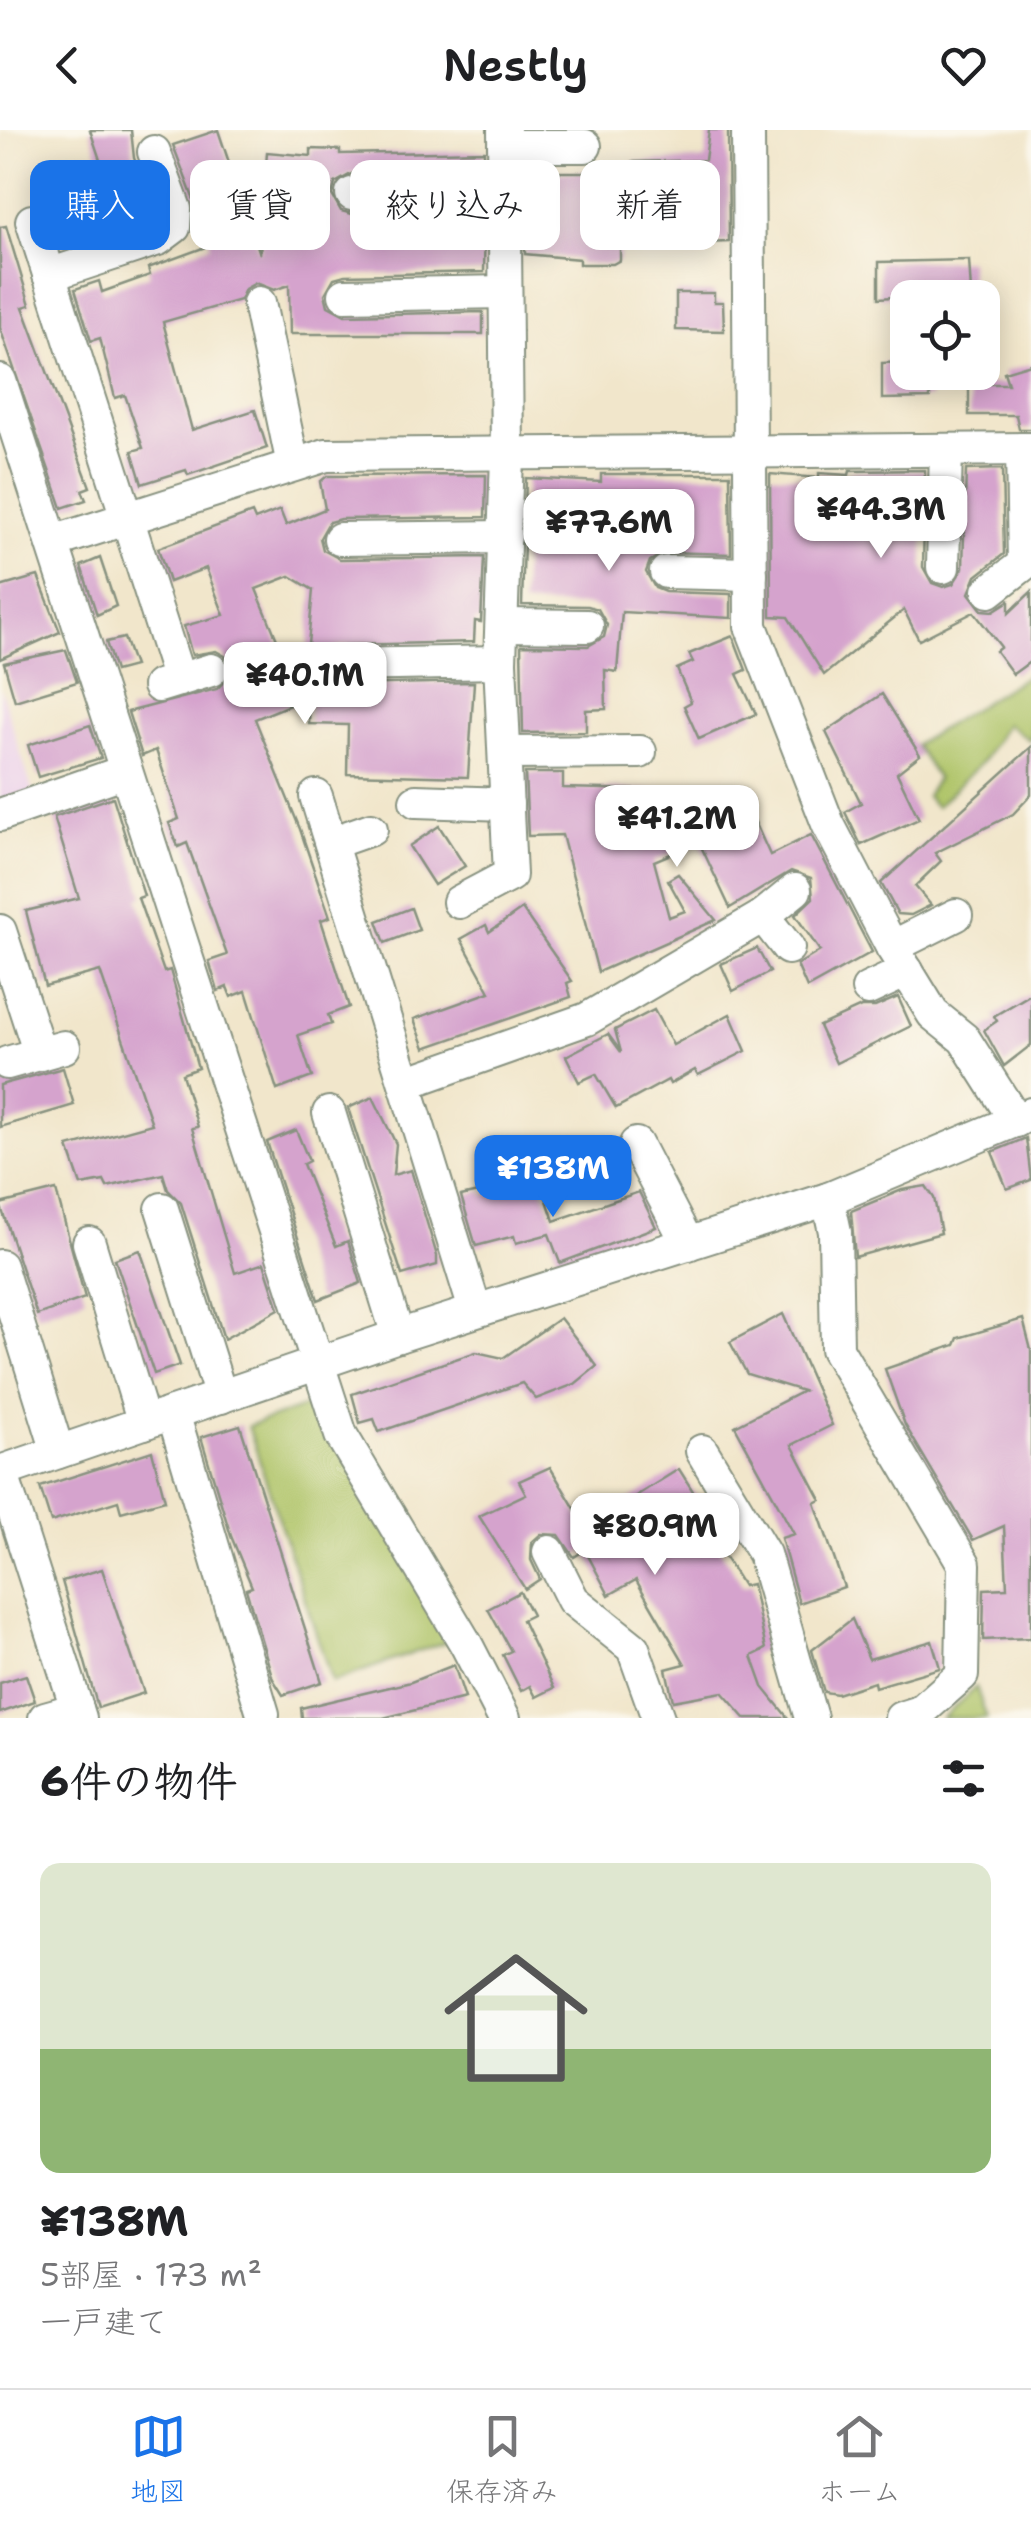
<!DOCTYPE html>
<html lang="ja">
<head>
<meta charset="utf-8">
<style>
  :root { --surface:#fff; --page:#f6f6f6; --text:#202124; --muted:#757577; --line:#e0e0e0; --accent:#1a73e8 }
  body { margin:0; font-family:"Shantell Sans","Klee One",sans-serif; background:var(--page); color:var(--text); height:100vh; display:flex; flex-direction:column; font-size:38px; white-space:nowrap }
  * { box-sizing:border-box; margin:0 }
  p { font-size:32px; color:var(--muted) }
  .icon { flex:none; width:55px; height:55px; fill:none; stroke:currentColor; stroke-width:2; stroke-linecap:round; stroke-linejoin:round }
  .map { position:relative; height:1588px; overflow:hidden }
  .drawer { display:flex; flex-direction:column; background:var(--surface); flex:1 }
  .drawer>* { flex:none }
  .hud { position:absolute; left:30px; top:30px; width:972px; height:90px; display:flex; gap:20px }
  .buttons { position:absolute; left:890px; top:150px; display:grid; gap:20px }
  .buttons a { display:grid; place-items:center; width:110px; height:110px; border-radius:20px; background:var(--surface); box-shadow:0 5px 25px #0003; font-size:50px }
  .price { position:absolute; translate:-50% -85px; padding:0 22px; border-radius:20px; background:#fff; color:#222; font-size:32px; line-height:65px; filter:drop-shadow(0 2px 5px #0008) }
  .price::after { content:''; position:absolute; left:50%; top:60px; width:30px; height:22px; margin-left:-15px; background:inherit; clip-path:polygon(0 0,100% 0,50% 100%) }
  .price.selected { background:var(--accent); color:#fff }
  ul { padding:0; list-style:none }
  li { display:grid; align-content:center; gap:20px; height:530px; padding:0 40px }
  li span { display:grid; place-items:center; height:310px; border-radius:20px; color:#555 }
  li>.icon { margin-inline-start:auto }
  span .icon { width:180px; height:180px; fill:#fffc; stroke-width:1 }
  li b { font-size:42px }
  h2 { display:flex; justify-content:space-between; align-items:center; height:120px; padding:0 40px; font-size:42px }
  .chip { padding:0 35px; border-radius:20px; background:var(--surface); box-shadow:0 5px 25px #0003; font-size:35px; line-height:90px }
  .chip.selected { background:var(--accent); color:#fff }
  header { display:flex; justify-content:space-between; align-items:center; height:130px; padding:0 40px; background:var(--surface); font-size:45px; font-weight:600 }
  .tabs { display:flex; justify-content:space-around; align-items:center; height:140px; border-top:2px solid var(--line); background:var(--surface); font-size:28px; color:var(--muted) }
  .tabs a { display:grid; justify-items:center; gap:5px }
  .tabs .selected { color:var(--accent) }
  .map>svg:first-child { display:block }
  .built { fill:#ecd1ea }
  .green { fill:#b0c56a; stroke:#68814f; stroke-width:2.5 }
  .building { fill:#d5a3cd }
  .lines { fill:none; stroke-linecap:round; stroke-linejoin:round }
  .street-casing { stroke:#889280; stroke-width:36 }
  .street { stroke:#fff; stroke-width:32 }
</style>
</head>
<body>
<header><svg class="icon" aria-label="back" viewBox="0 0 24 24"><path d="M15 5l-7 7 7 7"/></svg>Nestly<svg class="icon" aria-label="heart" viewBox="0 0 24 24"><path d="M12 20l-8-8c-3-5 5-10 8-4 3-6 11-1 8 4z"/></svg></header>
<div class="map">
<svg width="1031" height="1588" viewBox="0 0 1031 1588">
  <rect width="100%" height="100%" fill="#fbf7ec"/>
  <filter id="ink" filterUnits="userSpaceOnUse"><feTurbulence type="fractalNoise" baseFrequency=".01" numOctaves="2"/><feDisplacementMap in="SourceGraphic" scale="20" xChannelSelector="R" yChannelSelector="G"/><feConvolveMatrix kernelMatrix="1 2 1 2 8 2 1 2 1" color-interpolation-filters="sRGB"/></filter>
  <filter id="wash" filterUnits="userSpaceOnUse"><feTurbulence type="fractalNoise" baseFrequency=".0048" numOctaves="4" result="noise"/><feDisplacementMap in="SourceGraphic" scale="40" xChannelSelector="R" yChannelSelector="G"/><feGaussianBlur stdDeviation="2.25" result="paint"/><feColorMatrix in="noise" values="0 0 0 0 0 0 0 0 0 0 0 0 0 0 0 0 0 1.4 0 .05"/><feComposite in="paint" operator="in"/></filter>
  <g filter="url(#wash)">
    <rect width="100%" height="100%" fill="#f1e6cb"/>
    <path class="built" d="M 0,557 L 34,666 L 0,676 Z"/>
    <g class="green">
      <path d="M 1031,543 L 1031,611 L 1006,594 L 982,632 L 936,677 L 926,666 L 937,648 L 915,615 Z"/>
      <path d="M 318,1272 L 453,1509 L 332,1552 L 248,1296 Z"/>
      <path d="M 976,1557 L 987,1588 L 942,1588 Z"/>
    </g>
    <g id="blocks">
      <g class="building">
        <path d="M 90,0 L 131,0 L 134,28 L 155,83 L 64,114 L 54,85 L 112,66 Z"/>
        <path d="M 218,0 L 260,124 L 267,22 L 311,26 L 311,19 L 340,20 L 340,24 L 484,21 L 484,43 L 351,44 L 335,53 L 332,65 L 341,81 L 352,84 L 485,83 L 484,142 L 345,145 L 334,148 L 325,164 L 328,176 L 345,185 L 483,182 L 483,204 L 290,204 L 289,155 L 274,160 L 256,153 L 245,159 L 240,170 L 163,192 L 192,300 L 255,280 L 267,318 L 188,345 L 186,340 L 142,354 L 132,321 L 143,318 L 125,265 L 115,268 L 100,208 L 91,211 L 75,159 L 99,151 L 102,162 L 150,145 L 148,138 L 211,115 L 173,15 Z"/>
        <path d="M 709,0 L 728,0 L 729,112 L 620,116 L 620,130 L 613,134 L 579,134 L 579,129 L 525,124 L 524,42 L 632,42 L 632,32 L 705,30 Z"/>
        <path d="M 6,96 L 30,175 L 23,177 L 90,357 L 82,360 L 86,370 L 62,378 L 0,198 L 0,97 Z"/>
        <path d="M 969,130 L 971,162 L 879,168 L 879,132 Z"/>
        <path d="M 676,163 L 714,163 L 714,172 L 723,172 L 724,201 L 676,200 Z"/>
        <path d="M 908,232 L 908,242 L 930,242 L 930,268 L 882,269 L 882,233 Z"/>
        <path d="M 1031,234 L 1031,299 L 1019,299 L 1016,285 L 969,285 L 969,254 L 1008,254 L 1004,242 Z"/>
        <path d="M 1002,339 L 1004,424 L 976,446 L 969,463 L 982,480 L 993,481 L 1009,471 L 1009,483 L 1031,462 L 1031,531 L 1013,544 L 996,521 L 1001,517 L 974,482 L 919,510 L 904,480 L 824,545 L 788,487 L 771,486 L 770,344 L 819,348 L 819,343 L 849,345 L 850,341 L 925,340 L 923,437 L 932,453 L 943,457 L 953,454 L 963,438 L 966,340 Z"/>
        <path d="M 601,344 L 730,344 L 731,424 L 666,422 L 650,431 L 646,442 L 655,458 L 665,462 L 731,464 L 731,488 L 622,482 L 617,542 L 605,540 L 606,579 L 586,580 L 586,602 L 523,603 L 521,515 L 588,516 L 604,507 L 607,495 L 598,479 L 588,476 L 522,475 L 526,348 L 601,352 Z"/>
        <path d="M 486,345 L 485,387 L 340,389 L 329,392 L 320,408 L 323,420 L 340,429 L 484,427 L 481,492 L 475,491 L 474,512 L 345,515 L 334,518 L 325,534 L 328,546 L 345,555 L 474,552 L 468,647 L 347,644 L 348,595 L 309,594 L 310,566 L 303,569 L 313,460 L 290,446 L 256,459 L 302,570 L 255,589 L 300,699 L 330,787 L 321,790 L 349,877 L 328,885 L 331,894 L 298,905 L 312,947 L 277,960 L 246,861 L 231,867 L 227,857 L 218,861 L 209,831 L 227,825 L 187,713 L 178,717 L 169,693 L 179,689 L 156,620 L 142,626 L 128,582 L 217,559 L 231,544 L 225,526 L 216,521 L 192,525 L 184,496 L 224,485 L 206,438 L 169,452 L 158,418 L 252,383 L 255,390 L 280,380 L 286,395 L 325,379 L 320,352 L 327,346 Z"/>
        <path d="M 100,428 L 116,476 L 97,485 L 81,436 Z"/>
        <path d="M 38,446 L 60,502 L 0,529 L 0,457 Z"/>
        <path d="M 733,506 L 746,540 L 737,544 L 756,584 L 699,609 L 684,576 L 691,572 L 677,539 L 693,532 L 689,524 Z"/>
        <path d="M 124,508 L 134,536 L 115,541 L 106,512 Z"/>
        <path d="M 66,520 L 77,552 L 15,571 L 4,533 Z"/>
        <path d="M 882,564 L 920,625 L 897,643 L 919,689 L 861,715 L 845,682 L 861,673 L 826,602 Z"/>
        <path d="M 90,595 L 101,628 L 38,647 L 28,615 Z"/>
        <path d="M 1031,617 L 1031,665 L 1013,684 L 935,723 L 941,731 L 915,756 L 931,775 L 911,785 L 898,784 L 881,753 Z"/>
        <path d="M 525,643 L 563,643 L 563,658 L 692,661 L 699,693 L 734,676 L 738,684 L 749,679 L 770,725 L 811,705 L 872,822 L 807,858 L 797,835 L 820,821 L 795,785 L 813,768 L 811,748 L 791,741 L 730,778 L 699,712 L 654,731 L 669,787 L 685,781 L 668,750 L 678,744 L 716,790 L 598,842 L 562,705 L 528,706 Z"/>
        <path d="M 113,667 L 144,766 L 138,768 L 164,842 L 170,840 L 198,938 L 182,944 L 198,997 L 192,998 L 235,1143 L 264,1133 L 279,1179 L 224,1209 L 181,1073 L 168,1060 L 163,1044 L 107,1057 L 104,1051 L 81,1055 L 68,1017 L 152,994 L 100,841 L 45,856 L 26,781 L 79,768 L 54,687 Z"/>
        <path d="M 439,696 L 465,736 L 434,755 L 409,716 Z"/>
        <path d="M 411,778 L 419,800 L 385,813 L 377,791 Z"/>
        <path d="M 522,779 L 572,851 L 567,853 L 571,867 L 425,918 L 414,889 L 490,862 L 461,809 L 486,795 L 489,802 Z"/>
        <path d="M 757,818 L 770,842 L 733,861 L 721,834 Z"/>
        <path d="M 1031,864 L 1031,915 L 1004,936 L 984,900 L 997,891 L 994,886 Z"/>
        <path d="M 898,867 L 911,896 L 836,933 L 819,896 L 861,877 L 875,877 Z"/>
        <path d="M 654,880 L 673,915 L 730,884 L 746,921 L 698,945 L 695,940 L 670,954 L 668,950 L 616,978 L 596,944 L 579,952 L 566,926 L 608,904 L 621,922 L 615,900 Z"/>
        <path d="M 63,938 L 74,975 L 0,997 L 0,955 Z"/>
        <path d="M 373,967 L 396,1014 L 393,1045 L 411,1040 L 437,1126 L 437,1135 L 402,1145 L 348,978 Z"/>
        <path d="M 296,1000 L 309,1031 L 303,1034 L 336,1116 L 348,1111 L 361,1153 L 318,1170 L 267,1012 Z"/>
        <path d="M 1026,1008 L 1031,1050 L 1007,1059 L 992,1022 Z"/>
        <path d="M 539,1047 L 554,1091 L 639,1062 L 656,1097 L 560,1133 L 549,1104 L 516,1113 L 514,1106 L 476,1116 L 461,1066 L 482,1061 L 484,1065 Z"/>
        <path d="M 926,1056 L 934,1068 L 941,1103 L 855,1127 L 851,1081 L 902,1060 Z"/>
        <path d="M 56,1060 L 85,1168 L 37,1185 L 0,1074 Z"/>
        <path d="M 140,1120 L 180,1235 L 154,1244 L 115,1129 Z"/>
        <path d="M 783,1184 L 832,1295 L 792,1315 L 821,1370 L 815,1373 L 844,1457 L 799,1473 L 781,1408 L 794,1404 L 735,1296 L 803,1261 L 747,1244 L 730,1212 Z"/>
        <path d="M 560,1188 L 597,1236 L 575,1254 L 536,1269 L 522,1253 L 379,1302 L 374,1289 L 360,1293 L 352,1264 L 476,1222 L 503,1228 Z"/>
        <path d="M 1023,1189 L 1031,1220 L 1031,1508 L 983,1510 L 984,1459 L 1007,1458 L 1004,1396 L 973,1410 L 905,1295 L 885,1239 L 955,1215 L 958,1208 Z"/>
        <path d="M 240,1295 L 322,1552 L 283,1565 L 273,1549 L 246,1459 L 252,1457 L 231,1406 L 201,1307 Z"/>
        <path d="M 152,1321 L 165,1370 L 121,1382 L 118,1371 L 51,1392 L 40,1357 Z"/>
        <path d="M 550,1337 L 586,1397 L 679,1339 L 718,1401 L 711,1405 L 743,1456 L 752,1454 L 766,1519 L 752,1526 L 763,1557 L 788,1588 L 745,1588 L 722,1562 L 673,1571 L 666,1539 L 685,1534 L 636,1450 L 609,1465 L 585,1420 L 574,1427 L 559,1405 L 541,1404 L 532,1412 L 531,1430 L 540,1449 L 525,1459 L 479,1386 L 526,1364 L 519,1351 Z"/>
        <path d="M 102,1439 L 144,1563 L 98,1578 L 62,1451 Z"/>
        <path d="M 520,1462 L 532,1485 L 522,1490 L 554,1558 L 536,1567 L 530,1556 L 521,1561 L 503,1525 L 511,1521 L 488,1479 Z"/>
        <path d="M 852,1489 L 869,1529 L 932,1511 L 940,1538 L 875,1557 L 874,1552 L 837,1564 L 824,1562 L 812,1520 Z"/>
        <path d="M 454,1535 L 465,1568 L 383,1588 L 302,1588 L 301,1578 L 411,1552 Z"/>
        <path d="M 26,1545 L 35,1571 L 0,1583 L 0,1553 Z"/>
      </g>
    </g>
  </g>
  <g filter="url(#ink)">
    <use href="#blocks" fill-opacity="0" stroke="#889280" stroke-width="2.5"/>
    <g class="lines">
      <g class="street-casing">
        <g id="street">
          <path d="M 748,0 L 751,496 L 828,694 L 892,817 L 933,884 L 964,909 L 1016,991"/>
          <path d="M 504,16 L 585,16"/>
          <path d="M 352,64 L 505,63"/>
          <path d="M 32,91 L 179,550"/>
          <path d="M 49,145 L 158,109 L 174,97 L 175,79 L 154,22"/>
          <path d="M 345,165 L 505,162"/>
          <path d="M 259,173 L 293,335"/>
          <path d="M 0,251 L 341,1305 L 466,1514 L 504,1588"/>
          <path d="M 340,409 L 505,407"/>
          <path d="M 53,412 L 326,325 L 1031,319"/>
          <path d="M 943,437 L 946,320"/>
          <path d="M 666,442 L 751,444"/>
          <path d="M 989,461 L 1024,434 L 1022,319"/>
          <path d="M 502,495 L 587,496"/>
          <path d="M 345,535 L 500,532"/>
          <path d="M 159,556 L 211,540"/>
          <path d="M 506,623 L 640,622"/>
          <path d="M 316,666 L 475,1180"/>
          <path d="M 416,671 L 507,674"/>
          <path d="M 0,685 L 123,642"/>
          <path d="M 331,713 L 371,699"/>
          <path d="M 459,772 L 510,745 L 500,532 L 507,326 L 504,0"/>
          <path d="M 763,786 L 788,818"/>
          <path d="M 0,801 L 40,924"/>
          <path d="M 892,817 L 956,785"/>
          <path d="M 868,859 L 907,841"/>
          <path d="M 7,933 L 64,917"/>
          <path d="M 406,953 L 587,889 L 763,786 L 795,760"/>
          <path d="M 329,983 L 398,1206"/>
          <path d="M 636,1014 L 688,1114"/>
          <path d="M 828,1069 L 835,1102 L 837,1219 L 964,1434 L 962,1545 L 920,1582 L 901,1588"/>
          <path d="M 162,1079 L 221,1267"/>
          <path d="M 89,1113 L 144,1293"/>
          <path d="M 0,1136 L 58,1322"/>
          <path d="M 173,1283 L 263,1584"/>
          <path d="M 702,1321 L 764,1424 L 811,1588"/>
          <path d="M 1,1341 L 80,1588"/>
          <path d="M 0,1342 L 398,1206 L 828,1069 L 1031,984"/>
          <path d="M 549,1422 L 573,1470 L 633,1518 L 658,1588"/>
          <path d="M 45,1588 L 77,1579"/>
        </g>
      </g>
      <use href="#street" class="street"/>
    </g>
  </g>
</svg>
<div class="buttons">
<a><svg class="icon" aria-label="locate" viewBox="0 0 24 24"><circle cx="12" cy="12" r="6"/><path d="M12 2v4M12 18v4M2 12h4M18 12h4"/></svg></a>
</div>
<b class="price" style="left:881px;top:431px">¥44.3M</b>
<b class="price" style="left:609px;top:444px">¥77.6M</b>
<b class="price" style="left:305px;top:597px">¥40.1M</b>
<b class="price" style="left:677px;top:740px">¥41.2M</b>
<b class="price selected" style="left:553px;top:1090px">¥138M</b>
<b class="price" style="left:655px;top:1448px">¥80.9M</b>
<div class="hud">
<a class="chip selected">購入</a>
<a class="chip">賃貸</a>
<a class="chip">絞り込み</a>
<a class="chip">新着</a>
</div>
</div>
<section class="drawer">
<h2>6件の物件<svg class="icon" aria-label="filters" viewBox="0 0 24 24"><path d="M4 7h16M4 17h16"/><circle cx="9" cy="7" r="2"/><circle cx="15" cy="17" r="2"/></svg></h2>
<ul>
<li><span style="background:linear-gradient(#dfe7d0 60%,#8fb573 0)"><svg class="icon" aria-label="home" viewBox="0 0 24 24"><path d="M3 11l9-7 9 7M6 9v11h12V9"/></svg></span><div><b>¥138M</b><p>5部屋 · 173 m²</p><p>一戸建て</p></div></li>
</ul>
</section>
<nav class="tabs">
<a class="selected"><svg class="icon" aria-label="map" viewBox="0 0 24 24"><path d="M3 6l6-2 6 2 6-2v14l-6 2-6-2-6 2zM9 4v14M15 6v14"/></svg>地図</a>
<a><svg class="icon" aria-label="saved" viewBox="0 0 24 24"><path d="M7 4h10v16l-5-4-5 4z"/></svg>保存済み</a>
<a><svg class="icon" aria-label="home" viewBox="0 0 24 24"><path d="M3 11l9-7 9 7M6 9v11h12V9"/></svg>ホーム</a>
</nav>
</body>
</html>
